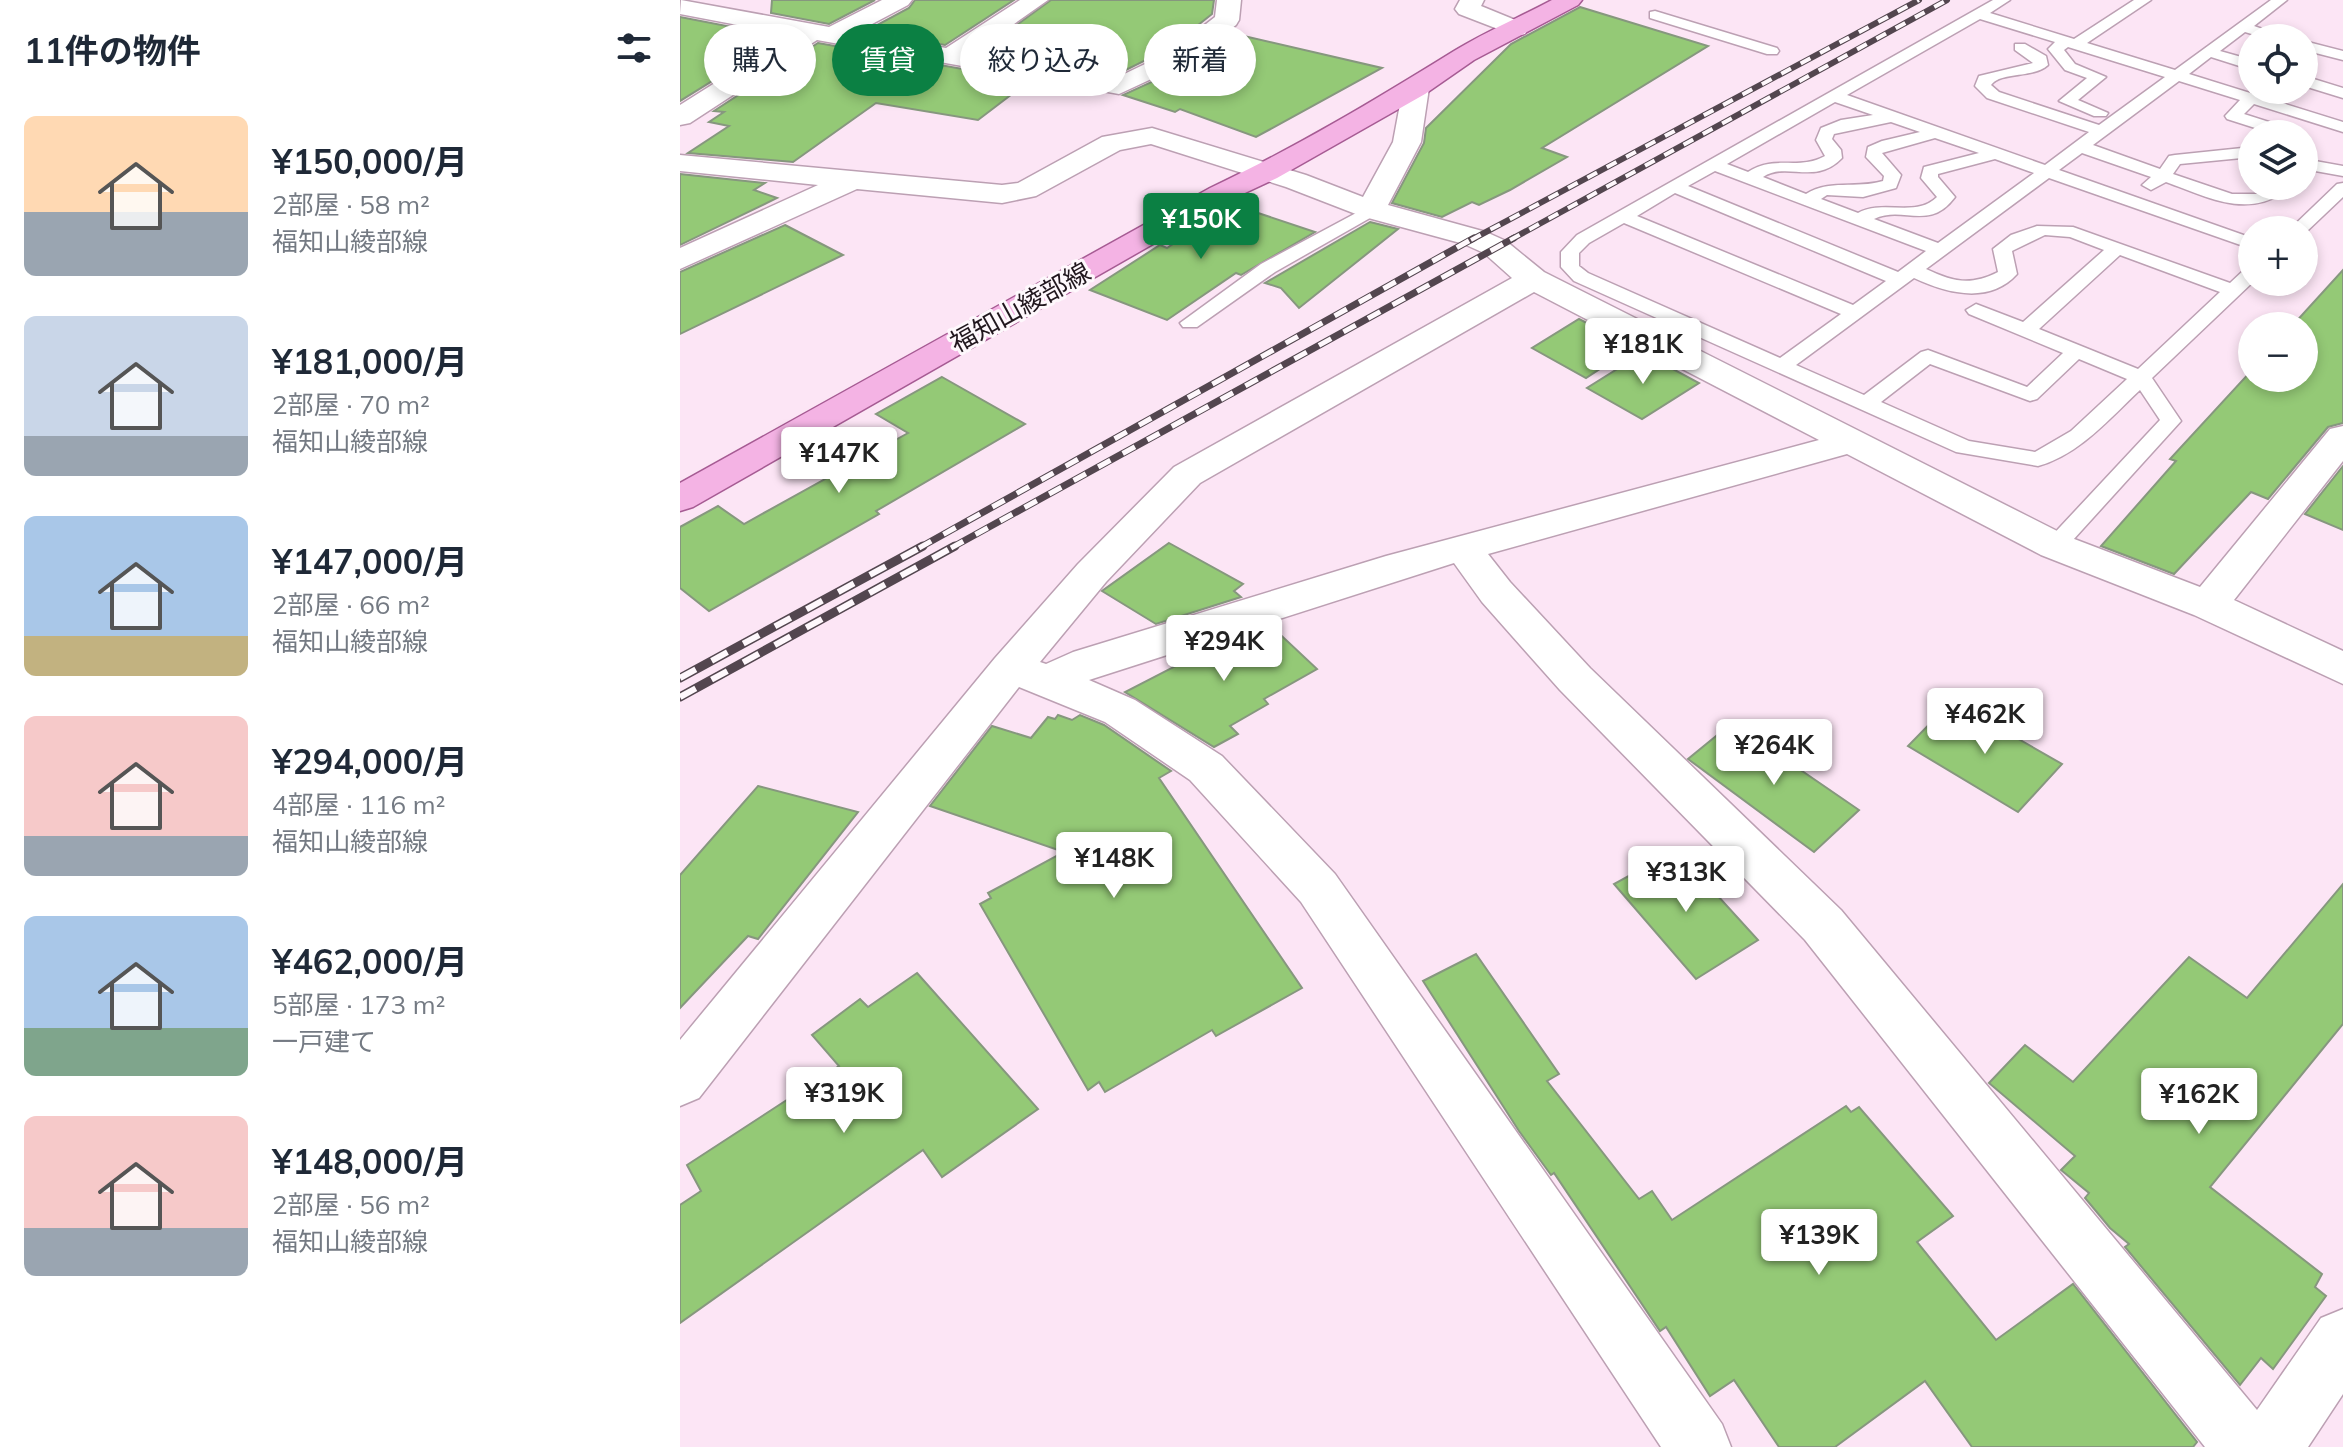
<!DOCTYPE html>
<html lang="ja">
<head>
<meta charset="utf-8">
<style>
  :root { --surface:#fff; --page:#f6f6f7; --text:#1f2937; --muted:#747a83; --accent:#0b8043 }
  body { margin:0; font-family:Mulish,"Noto Sans JP",sans-serif; background:var(--page); color:var(--text); height:100vh; display:flex; flex-direction:column; font-size:30px; white-space:nowrap }
  * { box-sizing:border-box; margin:0 }
  p { font-size:26px; color:var(--muted) }
  .icon { flex:none; width:44px; height:44px; fill:none; stroke:currentColor; stroke-width:2; stroke-linecap:round; stroke-linejoin:round }
  .map { position:relative; flex:1; overflow:hidden }
  .drawer { display:flex; flex-direction:column; background:var(--surface); width:680px }
  .drawer>* { flex:none }
  .guide { position:absolute; left:24px; top:24px; width:760px; height:72px; display:flex; gap:16px }
  .fabs { position:absolute; left:1558px; top:24px; display:grid; gap:16px }
  .fabs a { display:grid; place-items:center; width:80px; height:80px; border-radius:50%; background:var(--surface); box-shadow:0 4px 12px #0003; font-size:40px }
  .price { position:absolute; translate:-50% -68px; padding:0 18px; border-radius:8px; background:#fff; color:#222; font-size:26px; line-height:52px; filter:drop-shadow(0 2px 4px #0008) }
  .price::after { content:''; position:absolute; left:50%; top:48px; width:24px; height:18px; margin-left:-12px; background:inherit; clip-path:polygon(0 0,100% 0,50% 100%) }
  .price.selected { background:var(--accent); color:#fff }
  ul { padding:0; list-style:none }
  li { display:flex; align-items:center; gap:24px; height:200px; padding:0 24px }
  li span { display:grid; place-items:center; flex:none; width:224px; height:160px; border-radius:12px; color:#555 }
  li>.icon { margin-inline-start:auto }
  span .icon { width:96px; height:96px; fill:#fffc; stroke-width:1 }
  li b { font-size:34px }
  h2 { display:flex; justify-content:space-between; align-items:center; height:96px; padding:0 24px; font-size:34px }
  .pill { padding:0 28px; border-radius:36px; background:var(--surface); box-shadow:0 4px 12px #0003; font-size:28px; line-height:72px }
  .pill.selected { background:var(--accent); color:#fff }
  main { display:flex; flex:1; min-height:0 }
  .map>svg:first-child { display:block }
  .building { fill:#94c976; stroke:#86977e; stroke-width:2 }
  .lines { fill:none; stroke-linecap:round; stroke-linejoin:round }
  .service-casing { stroke:#bca0b3; stroke-width:3 }
  .minor-casing { stroke:#bca0b3; stroke-width:3 }
  .primary-casing { stroke:#a65b93; stroke-width:3 }
  .service { fill:#fff; fill-rule:evenodd }
  .minor { fill:#fff; fill-rule:evenodd }
  .primary { fill:#f4b3e4; fill-rule:evenodd }
  .rail-far2-casing { stroke:#53464f; stroke-width:6 }
  .rail-far1-casing { stroke:#53464f; stroke-width:7 }
  .rail-casing { stroke:#53464f; stroke-width:9 }
  .rail-far2 { stroke:#fef8fc; stroke-width:4; stroke-dasharray:11; stroke-linecap:butt }
  .rail-far1 { stroke:#fef8fc; stroke-width:5; stroke-dasharray:14; stroke-linecap:butt }
  .rail { stroke:#fef8fc; stroke-width:6; stroke-dasharray:18; stroke-linecap:butt }
  .labels { text-anchor:middle; dominant-baseline:central; stroke-width:6; stroke-linejoin:round; paint-order:stroke }
  .far-street-label { font-size:26px; fill:#21171e; stroke:#fef8fc }
</style>
</head>
<body>
<main>
<section class="drawer">
<h2>11件の物件<svg class="icon" aria-label="filters" viewBox="0 0 24 24"><path d="M4 7h16M4 17h16"/><circle cx="9" cy="7" r="2"/><circle cx="15" cy="17" r="2"/></svg></h2>
<ul>
<li><span style="background:linear-gradient(#ffd9b3 60%,#9aa5b1 0)"><svg class="icon" aria-label="home" viewBox="0 0 24 24"><path d="M3 11l9-7 9 7M6 9v11h12V9"/></svg></span><div><b>¥150,000/月</b><p>2部屋 · 58 m²</p><p>福知山綾部線</p></div></li>
<li><span style="background:linear-gradient(#c9d6e8 75%,#9aa5b1 0)"><svg class="icon" aria-label="home" viewBox="0 0 24 24"><path d="M3 11l9-7 9 7M6 9v11h12V9"/></svg></span><div><b>¥181,000/月</b><p>2部屋 · 70 m²</p><p>福知山綾部線</p></div></li>
<li><span style="background:linear-gradient(#a9c7e8 75%,#c2b280 0)"><svg class="icon" aria-label="home" viewBox="0 0 24 24"><path d="M3 11l9-7 9 7M6 9v11h12V9"/></svg></span><div><b>¥147,000/月</b><p>2部屋 · 66 m²</p><p>福知山綾部線</p></div></li>
<li><span style="background:linear-gradient(#f6c9c9 75%,#9aa5b1 0)"><svg class="icon" aria-label="home" viewBox="0 0 24 24"><path d="M3 11l9-7 9 7M6 9v11h12V9"/></svg></span><div><b>¥294,000/月</b><p>4部屋 · 116 m²</p><p>福知山綾部線</p></div></li>
<li><span style="background:linear-gradient(#a9c7e8 70%,#7fa58c 0)"><svg class="icon" aria-label="home" viewBox="0 0 24 24"><path d="M3 11l9-7 9 7M6 9v11h12V9"/></svg></span><div><b>¥462,000/月</b><p>5部屋 · 173 m²</p><p>一戸建て</p></div></li>
<li><span style="background:linear-gradient(#f6c9c9 70%,#9aa5b1 0)"><svg class="icon" aria-label="home" viewBox="0 0 24 24"><path d="M3 11l9-7 9 7M6 9v11h12V9"/></svg></span><div><b>¥148,000/月</b><p>2部屋 · 56 m²</p><p>福知山綾部線</p></div></li>
</ul>
</section>
<div class="map">
<svg width="1663" height="1447" viewBox="0 0 1663 1447">
  <rect width="100%" height="100%" fill="#fce5f5"/>
  <g class="building">
    <path d="M 92,0 L 195,0 L 149,24 L 91,13 Z"/>
    <path d="M 235,0 L 334,0 L 265,45 L 186,31 L 229,8 Z"/>
    <path d="M 371,0 L 534,0 L 532,14 L 488,49 L 436,75 L 301,51 Z"/>
    <path d="M 900,7 L 1028,46 L 862,148 L 887,157 L 830,190 L 799,205 L 792,202 L 762,217 L 712,203 L 744,143 L 746,128 L 831,44 Z"/>
    <path d="M 0,17 L 103,37 L 0,101 Z"/>
    <path d="M 551,33 L 702,68 L 576,137 L 500,109 L 495,112 L 443,95 L 509,65 Z"/>
    <path d="M 138,43 L 349,81 L 298,120 L 196,103 L 113,162 L 8,153 L 49,126 L 29,122 L 44,112 L 34,111 Z"/>
    <path d="M 0,174 L 85,183 L 74,190 L 97,198 L 0,245 Z"/>
    <path d="M 551,204 L 635,232 L 561,275 L 556,273 L 487,320 L 410,290 L 480,245 L 487,248 Z"/>
    <path d="M 690,222 L 718,229 L 619,308 L 601,288 L 585,283 Z"/>
    <path d="M 105,225 L 163,255 L 0,334 L 0,272 Z"/>
    <path d="M 1663,270 L 1663,423 L 1648,427 L 1588,499 L 1571,492 L 1494,574 L 1421,546 L 1496,461 L 1490,459 L 1572,370 L 1572,378 L 1624,378 L 1624,326 L 1612,326 Z"/>
    <path d="M 899,319 L 953,347 L 906,378 L 852,348 Z"/>
    <path d="M 963,353 L 1019,383 L 962,419 L 907,388 Z"/>
    <path d="M 262,377 L 345,424 L 196,511 L 199,514 L 29,611 L 0,588 L 0,527 L 38,506 L 64,524 L 228,433 L 196,414 Z"/>
    <path d="M 1663,466 L 1663,530 L 1625,514 Z"/>
    <path d="M 489,543 L 563,584 L 554,591 L 561,597 L 476,624 L 422,591 Z"/>
    <path d="M 590,625 L 637,669 L 584,699 L 588,704 L 550,726 L 558,734 L 534,747 L 445,692 L 523,652 L 517,648 Z"/>
    <path d="M 1272,701 L 1382,764 L 1338,812 L 1228,746 Z"/>
    <path d="M 378,715 L 392,720 L 400,715 L 424,725 L 491,771 L 479,778 L 622,988 L 536,1036 L 532,1030 L 425,1092 L 419,1082 L 408,1090 L 300,904 L 311,898 L 308,893 L 384,852 L 250,806 L 312,726 L 351,738 L 368,717 L 375,719 Z"/>
    <path d="M 1052,723 L 1179,810 L 1134,852 L 1008,759 Z"/>
    <path d="M 78,786 L 178,812 L 78,939 L 68,936 L 0,1008 L 0,875 Z"/>
    <path d="M 996,850 L 1078,940 L 1016,979 L 934,884 Z"/>
    <path d="M 1663,884 L 1663,1024 L 1530,1187 L 1642,1274 L 1635,1287 L 1646,1296 L 1593,1369 L 1581,1358 L 1560,1385 L 1445,1247 L 1449,1244 L 1430,1228 L 1405,1198 L 1409,1193 L 1381,1170 L 1395,1156 L 1309,1083 L 1345,1045 L 1393,1082 L 1509,957 L 1567,998 Z"/>
    <path d="M 796,954 L 879,1074 L 867,1081 L 959,1199 L 972,1191 L 992,1220 L 1166,1106 L 1171,1112 L 1179,1107 L 1273,1216 L 1237,1242 L 1316,1340 L 1393,1284 L 1517,1442 L 1513,1447 L 1292,1447 L 1245,1381 L 1155,1447 L 1099,1447 L 1054,1380 L 1030,1396 L 986,1327 L 980,1331 L 874,1173 L 871,1175 L 839,1131 L 743,981 Z"/>
    <path d="M 237,973 L 358,1109 L 262,1177 L 243,1150 L 0,1323 L 0,1205 L 21,1191 L 7,1165 L 159,1066 L 132,1035 L 180,999 L 188,1007 Z"/>
  </g>
  <g class="lines">
    <g class="service-casing">
      <g id="service">
        <path d="M 1313,0 L 1330,0 L 1310,13 L 1394,39 L 1454,0 L 1471,0 L 1407,43 L 1495,70 L 1591,0 L 1607,0 L 1574,26 L 1608,38 L 1585,38 L 1565,32 L 1540,51 L 1572,60 L 1572,70 L 1531,57 L 1509,74 L 1663,122 L 1663,132 L 1574,104 L 1564,114 L 1617,131 L 1619,134 L 1594,134 L 1547,119 L 1545,116 L 1560,100 L 1499,81 L 1413,145 L 1480,169 L 1489,156 L 1495,155 L 1572,147 L 1572,157 L 1500,164 L 1493,174 L 1552,194 L 1577,194 L 1585,186 L 1603,186 L 1603,193 C 1563,218 1526,196 1486,182 L 1471,190 L 1462,185 L 1471,177 L 1402,153 L 1379,170 L 1572,238 L 1572,249 L 1369,178 L 1246,269 C 1274,282 1290,286 1318,272 L 1313,249 L 1331,235 L 1357,226 L 1393,227 L 1550,283 L 1565,269 L 1572,267 L 1573,282 L 1472,378 L 1501,421 L 1383,551 L 1367,551 L 1363,546 L 1367,541 L 1480,420 L 1460,390 C 1430,418 1399,455 1358,466 L 1276,452 L 894,281 L 881,267 L 881,252 L 897,235 ZM 1300,19 L 1375,42 L 1368,49 L 1385,70 L 1407,78 L 1379,101 L 1414,116 L 1426,116 L 1428,113 L 1398,100 L 1426,77 L 1395,64 L 1384,50 L 1388,47 L 1485,77 L 1419,125 L 1319,92 L 1311,85 C 1322,71 1352,79 1368,65 L 1366,56 L 1345,44 L 1335,44 L 1335,50 L 1353,63 L 1299,76 L 1295,86 L 1307,98 L 1409,132 L 1365,165 L 1167,95 ZM 1155,102 L 1193,115 L 1161,120 L 1141,128 L 1136,140 L 1145,156 C 1118,171 1095,154 1068,172 L 1047,164 ZM 1211,122 L 1240,132 L 1202,141 L 1188,147 L 1186,157 L 1204,176 L 1203,181 C 1176,189 1149,179 1126,194 L 1083,177 C 1107,161 1135,186 1162,158 L 1161,150 L 1152,139 L 1154,134 ZM 1255,138 L 1299,153 L 1244,167 L 1241,178 L 1257,197 C 1236,218 1203,199 1178,213 L 1141,199 L 1147,195 L 1183,197 L 1216,188 L 1221,175 L 1202,153 ZM 1315,159 L 1354,173 L 1258,243 L 1194,219 C 1223,205 1249,232 1275,197 L 1258,177 L 1258,174 ZM 1035,171 L 1246,251 L 1218,272 L 1008,186 ZM 995,193 L 1206,281 L 1173,305 L 957,216 ZM 944,223 L 1161,314 L 1100,358 L 908,273 L 899,266 L 899,253 L 909,243 ZM 1365,235 L 1390,237 L 1424,250 L 1343,322 L 1296,304 L 1286,310 L 1289,314 L 1383,353 L 1347,387 L 1248,350 L 1241,352 L 1184,395 L 1116,365 L 1234,278 C 1266,293 1309,305 1337,274 L 1332,251 ZM 1440,255 L 1540,292 L 1458,369 L 1359,329 ZM 1399,359 L 1447,379 L 1391,431 L 1355,452 L 1289,441 L 1201,402 L 1250,364 L 1350,401 L 1357,399 Z"/>
        <path d="M 975,11 L 1097,48 L 1099,51 L 1097,54 L 1087,54 L 970,18 L 970,12 Z"/>
        <path d="M 1624,41 L 1663,51 L 1663,60 L 1624,50 Z"/>
        <path d="M 1624,76 L 1663,88 L 1663,98 L 1624,86 Z"/>
        <path d="M 1624,159 L 1663,166 L 1663,176 L 1624,169 Z"/>
        <path d="M 1663,183 L 1663,197 L 1624,234 L 1624,230 L 1609,230 L 1657,184 Z"/>
        <path d="M 691,205 L 700,210 L 697,214 L 595,272 L 517,327 L 503,327 L 500,323 L 581,264 Z"/>
      </g>
    </g>
    <g class="minor-casing">
      <g id="minor">
        <path d="M 1,0 L 149,27 L 202,0 L 232,0 L 228,5 L 177,32 L 266,48 L 340,0 L 368,0 L 293,53 L 436,78 L 490,52 L 535,17 L 537,0 L 561,0 L 559,20 L 556,25 L 508,62 L 439,94 L 137,40 L 10,123 L 0,125 L 0,105 L 111,35 L 0,14 Z"/>
        <path d="M 780,0 L 804,0 L 801,6 L 845,24 L 848,29 L 845,34 L 836,36 L 779,14 L 775,9 Z"/>
        <path d="M 736,80 L 745,82 L 749,88 L 741,142 L 708,205 L 806,232 L 826,241 L 864,272 L 1389,537 L 1520,587 L 1650,429 L 1663,426 L 1663,461 L 1554,600 L 1663,651 L 1663,684 L 1514,615 L 1361,555 L 1167,454 L 808,554 L 830,582 L 910,668 L 1161,910 L 1577,1410 L 1641,1318 L 1663,1309 L 1663,1394 L 1628,1447 L 1525,1447 L 1125,940 L 880,690 L 802,602 L 774,563 L 409,680 L 455,700 L 542,756 L 655,874 L 1042,1424 L 1051,1447 L 981,1447 L 621,902 L 510,780 L 425,722 L 339,687 L 19,1098 L 0,1106 L 0,1040 L 315,658 L 398,564 L 494,467 L 832,278 L 804,253 L 784,244 L 681,216 L 606,187 L 471,144 L 440,150 L 356,196 L 322,203 L 177,189 L 0,269 L 0,248 L 138,185 L 0,171 L 0,155 L 322,185 L 338,183 L 422,137 L 472,128 L 626,175 L 683,197 L 713,142 L 723,88 L 727,82 ZM 854,292 L 1139,440 L 706,556 L 393,652 L 366,664 L 360,662 L 426,582 L 520,483 Z"/>
      </g>
    </g>
    <g class="primary-casing">
      <path id="primary" d="M 872,0 L 902,0 L 898,5 L 794,60 L 745,94 L 597,178 L 550,200 L 13,507 L 0,511 L 0,483 L 530,188 C 615,148 695,100 774,51 C 805,32 840,17 872,0 Z"/>
    </g>
    <use href="#service" class="service"/>
    <use href="#minor" class="minor"/>
    <use href="#primary" class="primary"/>
    <g class="rail-far2-casing">
      <g id="rail-far2">
        <path d="M 791,240 L 1239,0"/>
        <path d="M 830,240 L 1267,0"/>
      </g>
    </g>
    <g class="rail-far1-casing">
      <g id="rail-far1">
        <path d="M 239,548 L 794,238"/>
        <path d="M 271,548 L 834,238"/>
      </g>
    </g>
    <g class="rail-casing">
      <g id="rail">
        <path d="M 0,678 L 243,546"/>
        <path d="M 0,697 L 275,546"/>
      </g>
    </g>
    <use href="#rail-far2" class="rail-far2"/>
    <use href="#rail-far1" class="rail-far1"/>
    <use href="#rail" class="rail"/>
  </g>
  <g class="labels">
    <g class="far-street-label">
      <text transform="translate(340 307) rotate(-29)">福知山綾部線</text>
    </g>
  </g>
</svg>
<div class="fabs">
<a><svg class="icon" aria-label="locate" viewBox="0 0 24 24"><circle cx="12" cy="12" r="6"/><path d="M12 2v4M12 18v4M2 12h4M18 12h4"/></svg></a>
<a><svg class="icon" aria-label="layers" viewBox="0 0 24 24"><path d="M12 4l9 5-9 5-9-5zM3 14l9 5 9-5"/></svg></a>
<a>+</a>
<a>−</a>
</div>
<b class="price selected" style="left:521px;top:261px">¥150K</b>
<b class="price" style="left:963px;top:386px">¥181K</b>
<b class="price" style="left:159px;top:495px">¥147K</b>
<b class="price" style="left:544px;top:683px">¥294K</b>
<b class="price" style="left:1305px;top:756px">¥462K</b>
<b class="price" style="left:1094px;top:787px">¥264K</b>
<b class="price" style="left:434px;top:900px">¥148K</b>
<b class="price" style="left:1006px;top:914px">¥313K</b>
<b class="price" style="left:164px;top:1135px">¥319K</b>
<b class="price" style="left:1519px;top:1136px">¥162K</b>
<b class="price" style="left:1139px;top:1277px">¥139K</b>
<div class="guide">
<a class="pill">購入</a>
<a class="pill selected">賃貸</a>
<a class="pill">絞り込み</a>
<a class="pill">新着</a>
</div>
</div>
</main>
</body>
</html>
